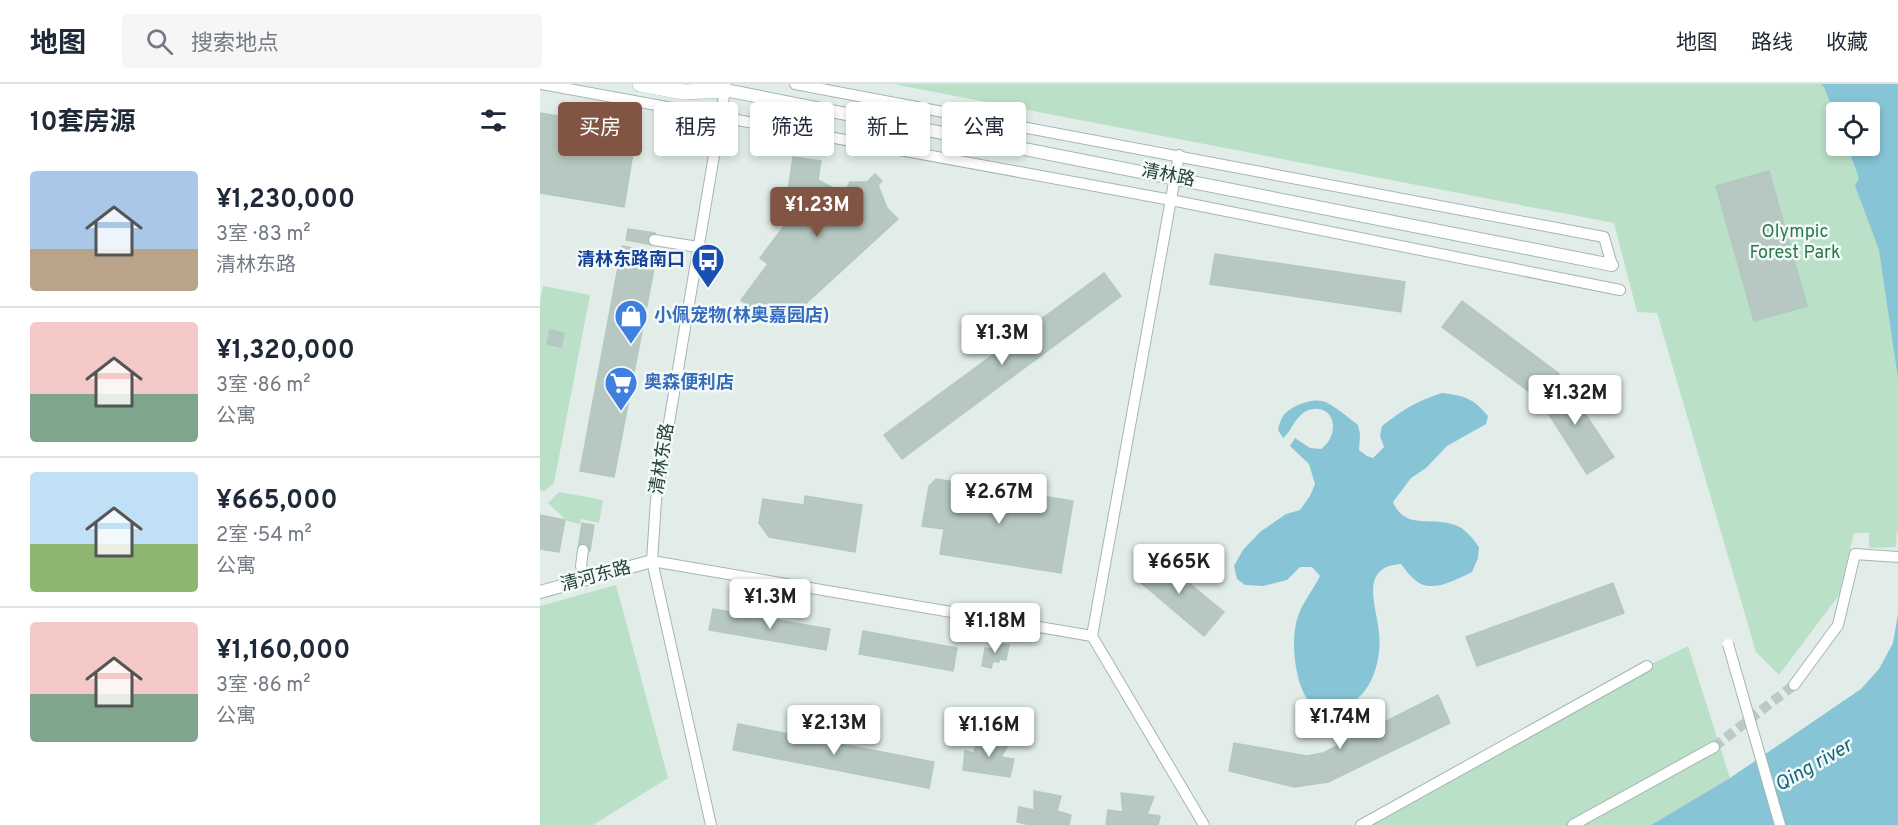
<!DOCTYPE html>
<html lang="zh">
<head>
<meta charset="utf-8">
<style>
  :root { --surface:#fff; --page:#f6f6f7; --text:#1f2937; --muted:#747a83; --line:#e0e1e3; --accent:#825443 }
  body { margin:0; font-family:Overpass,"Noto Sans SC",sans-serif; background:var(--page); color:var(--text); height:100vh; display:flex; flex-direction:column; font-size:22px; white-space:nowrap }
  * { box-sizing:border-box; margin:0 }
  p { font-size:20px; color:var(--muted) }
  .icon { flex:none; width:33px; height:33px; fill:none; stroke:currentColor; stroke-width:2; stroke-linecap:round; stroke-linejoin:round }
  .map { position:relative; flex:1; overflow:hidden }
  .drawer { display:flex; flex-direction:column; background:var(--surface); width:540px }
  .drawer>* { flex:none }
  .top-card { position:absolute; left:18px; top:18px; width:570px; height:54px; display:flex; gap:12px }
  .controls { position:absolute; left:1286px; top:18px; display:grid; gap:12px }
  .controls a { display:grid; place-items:center; width:54px; height:54px; border-radius:6px; background:var(--surface); box-shadow:0 3px 9px #0003; font-size:30px }
  .price { position:absolute; translate:-50% -51px; padding:0 14px; border-radius:6px; background:#fff; color:#222; font-size:20px; line-height:39px; filter:drop-shadow(0 2px 3px #0008) }
  .price::after { content:''; position:absolute; left:50%; top:36px; width:18px; height:14px; margin-left:-9px; background:inherit; clip-path:polygon(0 0,100% 0,50% 100%) }
  .price.on { background:var(--accent); color:#fff }
  ul { padding:0; list-style:none }
  li { display:flex; align-items:center; gap:18px; height:150px; padding:0 30px }
  li+li { border-top:2px solid var(--line) }
  li span { display:grid; place-items:center; flex:none; width:168px; height:120px; border-radius:6px; color:#555 }
  li>.icon { margin-inline-start:auto }
  span .icon { width:72px; height:72px; fill:#fffc; stroke-width:1 }
  li b { font-size:26px }
  h2 { display:flex; justify-content:space-between; align-items:center; height:72px; padding:0 30px; font-size:26px }
  .chip { padding:0 21px; border-radius:6px; background:var(--surface); box-shadow:0 3px 9px #0003; font-size:21px; line-height:54px }
  .chip.on { background:var(--accent); color:#fff }
  header { display:flex; align-items:center; gap:36px; box-sizing:border-box; height:84px; padding:0 30px; background:var(--surface); border-bottom:2px solid var(--line) }
  header strong { font-size:28px }
  nav { display:flex; gap:33px; margin-inline-start:auto; font-size:21px }
  .search { width:420px; height:54px; background:var(--page); display:flex; align-items:center; gap:15px; box-sizing:border-box; padding:0 21px; border-radius:6px; color:var(--muted); font-size:22px }
  main { display:flex; flex:1; min-height:0 }
  .map>svg:first-child { display:block }
  .green { fill:#bae0c7; fill-rule:evenodd }
  .water { fill:#86c4d6 }
  .building { fill:#b7c8c2; stroke:#b4c8c1; stroke-width:1.5 }
  .lines { fill:none; stroke-linecap:round; stroke-linejoin:round }
  .minor-tunnel { stroke:#bbcac6; stroke-width:10; stroke-dasharray:10 5; stroke-linecap:butt }
  .minor-casing { stroke:#a4b6b1; stroke-width:12 }
  .tertiary-casing { stroke:#a4b6b1; stroke-width:14 }
  .secondary-casing { stroke:#a0bab3; stroke-width:16 }
  .minor { stroke:#fff; stroke-width:10 }
  .tertiary { stroke:#fff; stroke-width:12 }
  .secondary { stroke:#fff; stroke-width:15 }
  .minor-bridge-casing { stroke:#a4b6b1; stroke-width:12; stroke-linecap:butt }
  .minor-bridge { stroke:#fff; stroke-width:10 }
  .labels { text-anchor:middle; dominant-baseline:central; stroke-width:5; stroke-linejoin:round; paint-order:stroke }
  .street-label { font-size:18px; fill:#21403a; stroke:#f3f9f7 }
  .park-label { font-size:18px; fill:#287a4e; stroke:#f3f9f7 }
  .transit-label { font-size:18px; font-weight:bold; fill:#164399; stroke:#f3f9f7; text-anchor:end }
  .shop-label { font-size:18px; font-weight:bold; fill:#366cbe; stroke:#f3f9f7; text-anchor:start }
  .water-label { font-size:20px; font-style:italic; fill:#166680; stroke:#f3f9f7 }
</style>
</head>
<body>
<header>
<strong>地图</strong>
<div class="search"><svg class="icon" aria-label="search" viewBox="0 0 24 24"><circle cx="10" cy="10" r="6"/><path d="M15 15l6 6"/></svg>搜索地点</div>
<nav><a>地图</a><a>路线</a><a>收藏</a></nav>
</header>
<main>
<section class="drawer">
<h2>10套房源<svg class="icon" aria-label="filters" viewBox="0 0 24 24"><path d="M4 7h16M4 17h16"/><circle cx="9" cy="7" r="2"/><circle cx="15" cy="17" r="2"/></svg></h2>
<ul>
<li><span style="background:linear-gradient(#a9c7e8 65%,#b9a48a 0)"><svg class="icon" aria-label="home" viewBox="0 0 24 24"><path d="M3 11l9-7 9 7M6 9v11h12V9"/></svg></span><div><b>¥1,230,000</b><p>3室 · 83 m²</p><p>清林东路</p></div></li>
<li><span style="background:linear-gradient(#f6c9c9 60%,#7fa58c 0)"><svg class="icon" aria-label="home" viewBox="0 0 24 24"><path d="M3 11l9-7 9 7M6 9v11h12V9"/></svg></span><div><b>¥1,320,000</b><p>3室 · 86 m²</p><p>公寓</p></div></li>
<li><span style="background:linear-gradient(#bfe0f5 60%,#8fb573 0)"><svg class="icon" aria-label="home" viewBox="0 0 24 24"><path d="M3 11l9-7 9 7M6 9v11h12V9"/></svg></span><div><b>¥665,000</b><p>2室 · 54 m²</p><p>公寓</p></div></li>
<li><span style="background:linear-gradient(#f6c9c9 60%,#7fa58c 0)"><svg class="icon" aria-label="home" viewBox="0 0 24 24"><path d="M3 11l9-7 9 7M6 9v11h12V9"/></svg></span><div><b>¥1,160,000</b><p>3室 · 86 m²</p><p>公寓</p></div></li>
</ul>
</section>
<div class="map">
<svg width="1358" height="741" viewBox="0 0 1358 741">
  <rect width="100%" height="100%" fill="#e2ede9"/>
  <g class="green">
    <path d="M 353,0 L 1358,0 L 1358,447 L 1357,448 L 1356,463 L 1329,464 L 1329,449 L 1314,449 L 1299,511 L 1239,591 L 1216,568 L 1117,229 L 1097,228 L 1074,139 ZM 1296,28 L 1329,28 L 1329,62 L 1296,62 Z"/>
    <path d="M 3,202 L 50,211 L 14,399 L 4,407 L 0,406 L 0,216 Z"/>
    <path d="M 19,408 L 63,416 L 59,439 L 41,435 L 40,440 L 27,437 L 8,419 Z"/>
    <path d="M 76,501 L 128,694 L 53,741 L 0,741 L 0,522 Z"/>
    <path d="M 1148,562 L 1190,694 L 1111,741 L 821,741 L 1107,582 Z"/>
  </g>
  <g class="water">
    <path d="M 1281,0 L 1358,0 L 1358,294 L 1339,166 L 1315,102 L 1319,94 L 1307,62 L 1329,62 L 1329,28 L 1296,28 L 1296,34 L 1284,3 Z"/>
    <path d="M 902,309 C 925,312 933,314 948,332 L 946,340 L 907,362 L 886,384 L 871,394 L 853,418 C 865,447 892,432 915,441 C 925,444 933,455 939,463 L 938,474 L 932,488 C 915,496 890,511 874,495 C 869,491 865,485 861,480 C 818,483 837,522 839,549 C 842,573 833,609 809,620 C 800,625 789,628 779,624 C 768,619 764,611 760,600 C 754,580 751,553 758,532 C 763,518 773,506 780,492 L 772,483 L 760,483 L 747,496 L 723,502 L 705,501 L 697,495 L 694,482 L 703,466 L 720,448 L 746,430 L 760,426 L 770,412 L 775,400 L 769,380 L 750,362 L 755,354 L 770,364 L 781,365 C 799,353 797,322 773,325 C 755,328 753,347 743,354 L 738,346 C 739,341 740,337 743,332 C 749,323 771,314 782,317 C 792,319 810,335 818,341 L 820,350 L 819,366 L 827,372 L 833,374 L 844,363 L 840,352 L 842,342 C 864,325 875,318 902,309 Z"/>
    <path d="M 1358,530 L 1358,741 L 1111,741 L 1190,694 L 1321,605 L 1339,585 L 1353,559 Z"/>
  </g>
  <g class="building">
    <path d="M 0,29 L 97,45 L 84,123 L 0,109 Z"/>
    <path d="M 253,73 L 281,77 L 278,96 L 304,110 L 310,98 L 327,98 L 335,90 L 342,97 L 338,101 L 347,124 L 358,135 L 263,222 L 224,233 L 201,216 L 228,180 L 220,174 L 254,129 L 245,127 Z"/>
    <path d="M 1229,87 L 1267,222 L 1214,237 L 1176,102 Z"/>
    <path d="M 88,145 L 115,149 L 113,161 L 86,156 Z"/>
    <path d="M 82,162 L 117,169 L 74,393 L 40,387 Z"/>
    <path d="M 675,170 L 865,198 L 861,228 L 670,200 Z"/>
    <path d="M 564,189 L 581,212 L 362,375 L 344,351 Z"/>
    <path d="M 922,217 L 1018,289 L 999,315 L 902,243 Z"/>
    <path d="M 10,246 L 24,249 L 21,263 L 7,260 Z"/>
    <path d="M 1018,289 L 1074,373 L 1047,390 L 999,315 Z"/>
    <path d="M 396,395 L 533,417 L 521,489 L 400,470 L 404,445 L 382,442 L 389,402 Z"/>
    <path d="M 265,412 L 322,421 L 315,468 L 229,453 L 219,439 L 223,415 L 264,421 Z"/>
    <path d="M 0,431 L 25,436 L 19,468 L 0,465 Z"/>
    <path d="M 42,439 L 54,441 L 50,467 L 38,465 Z"/>
    <path d="M 614,470 L 684,528 L 664,552 L 594,493 Z"/>
    <path d="M 1073,499 L 1084,529 L 937,582 L 926,553 Z"/>
    <path d="M 173,525 L 290,545 L 286,566 L 169,546 Z"/>
    <path d="M 323,547 L 417,564 L 413,587 L 319,570 Z"/>
    <path d="M 453,559 L 469,561 L 466,576 L 459,575 L 459,578 L 453,577 L 451,584 L 442,582 L 445,564 L 451,565 Z"/>
    <path d="M 898,611 L 910,639 L 788,698 L 754,703 L 689,687 L 694,659 L 767,672 L 783,669 Z"/>
    <path d="M 198,640 L 394,678 L 389,704 L 193,666 Z"/>
    <path d="M 437,651 L 470,658 L 461,673 L 474,675 L 470,693 L 423,686 L 425,667 L 434,669 Z"/>
    <path d="M 494,707 L 521,712 L 517,727 L 531,731 L 529,741 L 490,741 L 477,738 L 479,723 L 494,726 Z"/>
    <path d="M 581,709 L 614,713 L 607,730 L 620,732 L 618,741 L 566,741 L 568,726 L 583,728 Z"/>
  </g>
  <g class="lines">
    <path class="minor-tunnel" d="M 1174,663 L 1254,601"/>
    <g class="minor-casing">
      <g id="minor">
        <path d="M 2,0 L 631,116 L 1080,206"/>
        <path d="M 255,0 L 1064,153 L 1072,181"/>
        <path d="M 114,156 L 158,163"/>
        <path d="M 112,477 L 552,552 L 664,741"/>
        <path d="M 43,488 L 41,482 L 43,466"/>
        <path d="M 552,552 L 639,71"/>
        <path d="M 1254,601 L 1298,541 L 1315,470 L 1358,473"/>
        <path d="M 171,741 L 112,477 L 116,416 L 185,6"/>
        <path d="M 821,741 L 1107,582"/>
        <path d="M 1033,741 L 1174,663"/>
      </g>
    </g>
    <g class="tertiary-casing">
      <g id="tertiary">
        <path d="M 185,6 L 1072,181"/>
        <path d="M 0,508 L 112,477"/>
      </g>
    </g>
    <g class="secondary-casing">
      <path id="secondary" d="M 100,0 L 144,8 L 185,6"/>
    </g>
    <use href="#minor" class="minor"/>
    <use href="#tertiary" class="tertiary"/>
    <use href="#secondary" class="secondary"/>
    <g class="minor-bridge-casing">
      <path id="minor-bridge" d="M 1188,560 L 1240,741"/>
    </g>
    <use href="#minor-bridge" class="minor-bridge"/>
  </g>
  <defs>
    <g id="bus-pin" transform="scale(1.725)"><path d="M0 17L-7.5 6A9.5 9.5 0 1 1 7.5 6Z" fill="#1a4fb4" stroke="#f3f9f7"/><path d="M-5-6H5V4H4V6H2V4H-2V6H-4V4H-5ZM-3.5-4V0h7V-4ZM-3.5 1.2v1.5H-2V1.2ZM2 1.2v1.5H3.5V1.2Z" fill="#fff"/></g>
    <g id="shop-pin" transform="scale(1.725)"><path d="M0 17L-7.5 6A9.5 9.5 0 1 1 7.5 6Z" fill="#3f7fe0" stroke="#f3f9f7"/><path d="M-5-2.5h2.3a2.7 3.5 0 0 1 5.4 0H5L5.5 6h-11ZM-1.5-2.5h3a1.5 2.3 0 0 0-3 0Z" fill="#fff"/></g>
    <g id="supermarket-pin" transform="scale(1.725)"><path d="M0 17L-7.5 6A9.5 9.5 0 1 1 7.5 6Z" fill="#3f7fe0" stroke="#f3f9f7"/><path d="M-6-5.5h2.5l.6 2H6L4.5 2H-2.5L-4.4-4H-6ZM-1.5 3.2a1.3 1.3 0 1 0 .1 0ZM3 3.2a1.3 1.3 0 1 0 .1 0Z" fill="#fff"/></g>
  </defs>
  <g fill-rule="evenodd">
    <use href="#bus-pin" x="168" y="176"/>
    <use href="#shop-pin" x="91" y="232"/>
    <use href="#supermarket-pin" x="81" y="299"/>
  </g>
  <g class="labels">
    <g class="street-label">
      <text transform="translate(628 92) rotate(11)">清林路</text>
      <text transform="translate(123 375) rotate(-81)">清林东路</text>
      <text transform="translate(56 493) rotate(-15)">清河东路</text>
    </g>
    <g class="park-label">
      <text x="1255" y="148">Olympic<tspan x="1255" dy="21">Forest Park</tspan></text>
    </g>
    <g class="transit-label">
      <text x="145" y="176">清林东路南口</text>
    </g>
    <g class="shop-label">
      <text x="114" y="232">小佩宠物(林奥嘉园店)</text>
      <text x="104" y="299">奥森便利店</text>
    </g>
    <g class="water-label">
      <text transform="translate(1274 682) rotate(-30)">Qing river</text>
    </g>
  </g>
</svg>
<div class="controls">
<a><svg class="icon" aria-label="locate" viewBox="0 0 24 24"><circle cx="12" cy="12" r="6"/><path d="M12 2v4M12 18v4M2 12h4M18 12h4"/></svg></a>
</div>
<b class="price on" style="left:277px;top:154px">¥1.23M</b>
<b class="price" style="left:462px;top:282px">¥1.3M</b>
<b class="price" style="left:1035px;top:342px">¥1.32M</b>
<b class="price" style="left:459px;top:441px">¥2.67M</b>
<b class="price" style="left:639px;top:511px">¥665K</b>
<b class="price" style="left:230px;top:546px">¥1.3M</b>
<b class="price" style="left:455px;top:570px">¥1.18M</b>
<b class="price" style="left:800px;top:666px">¥1.74M</b>
<b class="price" style="left:294px;top:672px">¥2.13M</b>
<b class="price" style="left:449px;top:674px">¥1.16M</b>
<div class="top-card">
<a class="chip on">买房</a>
<a class="chip">租房</a>
<a class="chip">筛选</a>
<a class="chip">新上</a>
<a class="chip">公寓</a>
</div>
</div>
</main>
</body>
</html>
